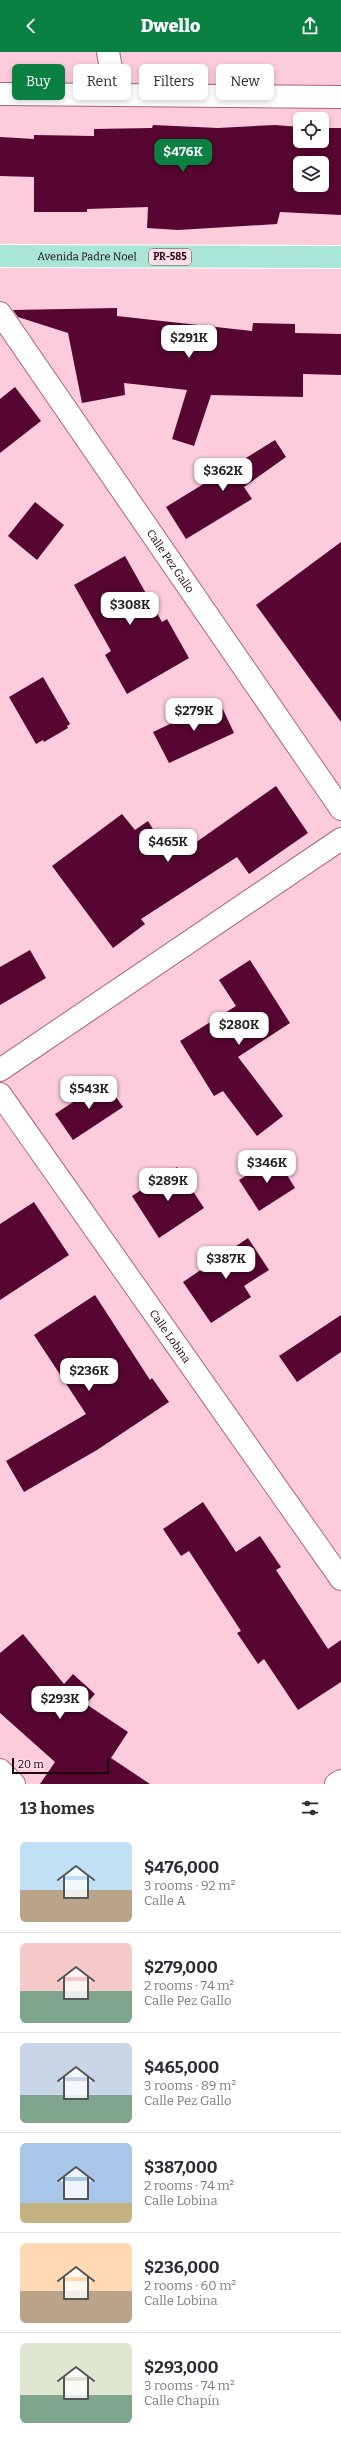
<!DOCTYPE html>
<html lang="en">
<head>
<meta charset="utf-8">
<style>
  :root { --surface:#fff; --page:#f7f7f7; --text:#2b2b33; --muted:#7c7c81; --line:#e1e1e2; --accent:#0b8043 }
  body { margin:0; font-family:Bitter,serif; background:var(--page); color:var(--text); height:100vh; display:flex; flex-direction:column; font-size:15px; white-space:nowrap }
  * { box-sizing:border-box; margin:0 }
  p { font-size:13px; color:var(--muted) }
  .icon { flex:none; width:22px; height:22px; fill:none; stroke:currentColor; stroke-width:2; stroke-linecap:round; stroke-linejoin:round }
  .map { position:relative; height:1732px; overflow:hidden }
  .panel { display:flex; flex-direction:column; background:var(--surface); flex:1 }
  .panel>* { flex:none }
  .guide { position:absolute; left:12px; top:12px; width:317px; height:36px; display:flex; gap:8px }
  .buttons { position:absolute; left:293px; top:60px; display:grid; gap:8px }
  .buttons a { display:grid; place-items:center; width:36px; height:36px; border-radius:6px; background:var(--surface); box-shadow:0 2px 6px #0003; font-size:20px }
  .scale { position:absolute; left:12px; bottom:10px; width:97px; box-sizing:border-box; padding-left:4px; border:2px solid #1c030d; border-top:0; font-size:11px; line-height:14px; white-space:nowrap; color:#1c030d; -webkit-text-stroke:3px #ffdde9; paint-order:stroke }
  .price { position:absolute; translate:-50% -34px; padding:0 9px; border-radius:8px; background:#fff; color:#222; font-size:13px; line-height:26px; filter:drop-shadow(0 1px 2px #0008) }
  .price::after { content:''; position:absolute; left:50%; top:24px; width:12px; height:9px; margin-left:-6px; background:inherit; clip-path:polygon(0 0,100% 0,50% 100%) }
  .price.selected { background:var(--accent); color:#fff }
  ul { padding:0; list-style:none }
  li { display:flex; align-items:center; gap:12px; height:100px; padding:0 20px }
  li+li { border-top:1px solid var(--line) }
  li span { display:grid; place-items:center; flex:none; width:112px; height:80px; border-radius:6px; color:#555 }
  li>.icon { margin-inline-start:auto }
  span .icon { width:48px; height:48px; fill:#fffc; stroke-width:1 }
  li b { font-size:17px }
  h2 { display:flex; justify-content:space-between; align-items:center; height:48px; padding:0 20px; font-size:17px }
  .pill { padding:0 14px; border-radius:6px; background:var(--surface); box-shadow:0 2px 6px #0003; font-size:14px; line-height:36px }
  .pill.selected { background:var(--accent); color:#fff }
  header { display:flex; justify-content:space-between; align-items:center; height:52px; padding:0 20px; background:var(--accent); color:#fff; font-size:18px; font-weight:800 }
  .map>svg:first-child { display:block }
  .building { fill:#560630; fill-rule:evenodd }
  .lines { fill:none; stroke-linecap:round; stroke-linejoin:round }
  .street-casing { stroke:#ac6380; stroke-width:24 }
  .primary-casing { stroke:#fff; stroke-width:24 }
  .street { stroke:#fff; stroke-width:22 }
  .primary { stroke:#a9e6d7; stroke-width:22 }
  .labels { text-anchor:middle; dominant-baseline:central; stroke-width:4; stroke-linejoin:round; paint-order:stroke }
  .shield { fill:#ffdde9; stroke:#60444f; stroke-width:1 }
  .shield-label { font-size:10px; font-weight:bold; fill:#1c030d }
  .street-label { font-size:11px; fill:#1c030d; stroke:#ffdde9 }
</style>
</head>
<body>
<header><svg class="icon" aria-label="back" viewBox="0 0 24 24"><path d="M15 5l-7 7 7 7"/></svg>Dwello<svg class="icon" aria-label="share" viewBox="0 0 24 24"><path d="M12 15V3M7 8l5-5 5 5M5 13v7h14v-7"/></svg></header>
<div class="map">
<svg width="341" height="1732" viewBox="0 0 341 1732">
  <rect width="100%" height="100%" fill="#fccbdc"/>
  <g class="building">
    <path d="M 153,73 L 218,76 L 275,73 L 300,75 L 300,89 L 322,89 L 322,76 L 341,76 L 341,163 L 280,160 L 277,172 L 178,178 L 147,176 L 148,155 L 87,157 L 87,160 L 34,160 L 34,125 L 0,124 L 0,85 L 34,87 L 34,83 L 94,84 L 94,77 L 152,76 ZM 300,111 L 322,111 L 322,133 L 300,133 Z"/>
    <path d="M 117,256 L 117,264 L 252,279 L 253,271 L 295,272 L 295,281 L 341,282 L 341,323 L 303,322 L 303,345 L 211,343 L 194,394 L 172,387 L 187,338 L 124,331 L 125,343 L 82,351 L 68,281 L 18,265 L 13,258 Z"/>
    <path d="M 15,335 L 41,369 L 0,401 L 0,347 Z"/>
    <path d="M 275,388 L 286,405 L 244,435 L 252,447 L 186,487 L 166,455 Z"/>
    <path d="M 35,450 L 64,473 L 37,508 L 8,484 Z"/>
    <path d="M 341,490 L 341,670 L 256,553 Z"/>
    <path d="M 125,504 L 162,570 L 167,567 L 189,606 L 127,642 L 105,603 L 111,599 L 74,533 Z"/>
    <path d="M 43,625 L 70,672 L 67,674 L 68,676 L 44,690 L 43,688 L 36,692 L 9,645 Z"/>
    <path d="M 219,649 L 234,681 L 169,711 L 153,680 Z"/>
    <path d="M 276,734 L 308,781 L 249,822 L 237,805 L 141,867 L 145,872 L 113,896 L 52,814 L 122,762 L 135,778 L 148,769 L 168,802 L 184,791 L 188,796 Z"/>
    <path d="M 30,898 L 46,926 L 0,953 L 0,915 Z"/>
    <path d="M 250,908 L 290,971 L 238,1005 L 283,1064 L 257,1084 L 223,1039 L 214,1044 L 180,989 L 236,954 L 219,928 Z"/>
    <path d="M 105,1029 L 123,1055 L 73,1088 L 55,1062 Z"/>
    <path d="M 276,1105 L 295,1136 L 259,1159 L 239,1128 Z"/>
    <path d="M 177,1115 L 204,1156 L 159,1186 L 132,1144 Z"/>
    <path d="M 34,1150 L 69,1203 L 0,1248 L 0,1172 Z"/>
    <path d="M 248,1186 L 269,1218 L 244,1234 L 251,1245 L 211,1271 L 183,1230 Z"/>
    <path d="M 95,1243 L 150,1328 L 152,1326 L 169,1350 L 97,1398 L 24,1440 L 6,1409 L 86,1362 L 34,1283 Z"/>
    <path d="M 341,1263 L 341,1300 L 297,1330 L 279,1304 Z"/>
    <path d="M 203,1450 L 236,1500 L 260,1484 L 281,1515 L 276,1518 L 328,1597 L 341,1588 L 341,1630 L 298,1658 L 264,1607 L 258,1612 L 237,1581 L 241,1579 L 189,1499 L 181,1504 L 163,1477 Z"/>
    <path d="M 23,1582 L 64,1632 L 73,1622 L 95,1642 L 86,1652 L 128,1680 L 111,1706 L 150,1732 L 40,1732 L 55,1710 L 0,1661 L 0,1601 Z"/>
  </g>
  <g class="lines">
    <g class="street-casing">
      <g id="street">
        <path d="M 108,0 L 116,43"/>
        <path d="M 0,42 L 341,45"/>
        <path id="s1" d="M 0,261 L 341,757"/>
        <path d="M 0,1018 L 341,787"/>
        <path id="s2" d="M 0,1042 L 341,1527"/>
        <path d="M 0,1718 L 14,1732"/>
        <path d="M 336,1732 L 341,1729"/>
      </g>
    </g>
    <g class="primary-casing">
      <g id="primary">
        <path id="s3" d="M 0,204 L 341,205"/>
      </g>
    </g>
    <use href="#street" class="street"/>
    <use href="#primary" class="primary"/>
  </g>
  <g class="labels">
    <rect class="shield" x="149" y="197" width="42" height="16" rx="3"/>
    <g class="shield-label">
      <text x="170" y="205">PR-585</text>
    </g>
    <g class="street-label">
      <text stroke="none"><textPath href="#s3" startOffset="87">Avenida Padre Noel</textPath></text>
      <text stroke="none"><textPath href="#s1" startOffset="301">Calle Pez Gallo</textPath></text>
      <text stroke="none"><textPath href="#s2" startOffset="296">Calle Lobina</textPath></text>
    </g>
  </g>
</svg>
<div class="buttons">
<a><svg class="icon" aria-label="locate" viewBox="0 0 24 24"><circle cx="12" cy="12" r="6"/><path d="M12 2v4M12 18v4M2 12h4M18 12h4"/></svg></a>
<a><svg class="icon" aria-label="layers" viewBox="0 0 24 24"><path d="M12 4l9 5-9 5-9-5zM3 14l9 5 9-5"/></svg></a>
</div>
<div class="scale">20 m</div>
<b class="price selected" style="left:183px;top:121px">$476K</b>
<b class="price" style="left:189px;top:307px">$291K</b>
<b class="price" style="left:223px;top:440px">$362K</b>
<b class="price" style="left:130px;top:574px">$308K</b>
<b class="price" style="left:194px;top:680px">$279K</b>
<b class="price" style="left:168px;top:811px">$465K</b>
<b class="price" style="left:239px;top:994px">$280K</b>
<b class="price" style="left:89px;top:1058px">$543K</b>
<b class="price" style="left:267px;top:1132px">$346K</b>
<b class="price" style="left:168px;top:1150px">$289K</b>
<b class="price" style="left:226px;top:1228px">$387K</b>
<b class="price" style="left:89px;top:1340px">$236K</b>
<b class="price" style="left:60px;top:1668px">$293K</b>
<div class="guide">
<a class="pill selected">Buy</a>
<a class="pill">Rent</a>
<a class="pill">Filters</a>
<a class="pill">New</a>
</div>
</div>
<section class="panel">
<h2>13 homes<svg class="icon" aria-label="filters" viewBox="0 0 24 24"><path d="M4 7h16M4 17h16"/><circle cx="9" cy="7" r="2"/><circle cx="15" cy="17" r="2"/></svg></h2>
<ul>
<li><span style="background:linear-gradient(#bfe0f5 60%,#b9a48a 0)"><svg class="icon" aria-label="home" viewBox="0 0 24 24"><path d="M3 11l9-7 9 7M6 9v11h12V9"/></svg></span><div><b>$476,000</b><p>3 rooms · 92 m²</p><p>Calle A</p></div></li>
<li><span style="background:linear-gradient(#f6c9c9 60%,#7fa58c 0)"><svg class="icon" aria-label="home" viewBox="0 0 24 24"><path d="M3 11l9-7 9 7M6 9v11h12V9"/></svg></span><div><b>$279,000</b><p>2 rooms · 74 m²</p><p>Calle Pez Gallo</p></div></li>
<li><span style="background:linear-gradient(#c9d6e8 65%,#7fa58c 0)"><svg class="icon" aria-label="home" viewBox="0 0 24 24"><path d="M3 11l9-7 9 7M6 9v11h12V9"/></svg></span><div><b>$465,000</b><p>3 rooms · 89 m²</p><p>Calle Pez Gallo</p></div></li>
<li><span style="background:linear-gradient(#a9c7e8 75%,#c2b280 0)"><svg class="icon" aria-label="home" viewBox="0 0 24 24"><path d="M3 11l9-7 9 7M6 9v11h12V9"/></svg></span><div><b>$387,000</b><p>2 rooms · 74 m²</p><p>Calle Lobina</p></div></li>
<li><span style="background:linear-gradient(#ffd9b3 60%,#b9a48a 0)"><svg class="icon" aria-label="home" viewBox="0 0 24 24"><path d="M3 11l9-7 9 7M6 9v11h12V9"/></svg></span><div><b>$236,000</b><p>2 rooms · 60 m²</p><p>Calle Lobina</p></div></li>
<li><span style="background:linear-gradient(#dfe7d0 65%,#7fa58c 0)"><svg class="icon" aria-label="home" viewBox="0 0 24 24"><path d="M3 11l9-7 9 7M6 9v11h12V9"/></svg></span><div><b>$293,000</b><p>3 rooms · 74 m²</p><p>Calle Chapín</p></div></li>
</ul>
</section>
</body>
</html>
